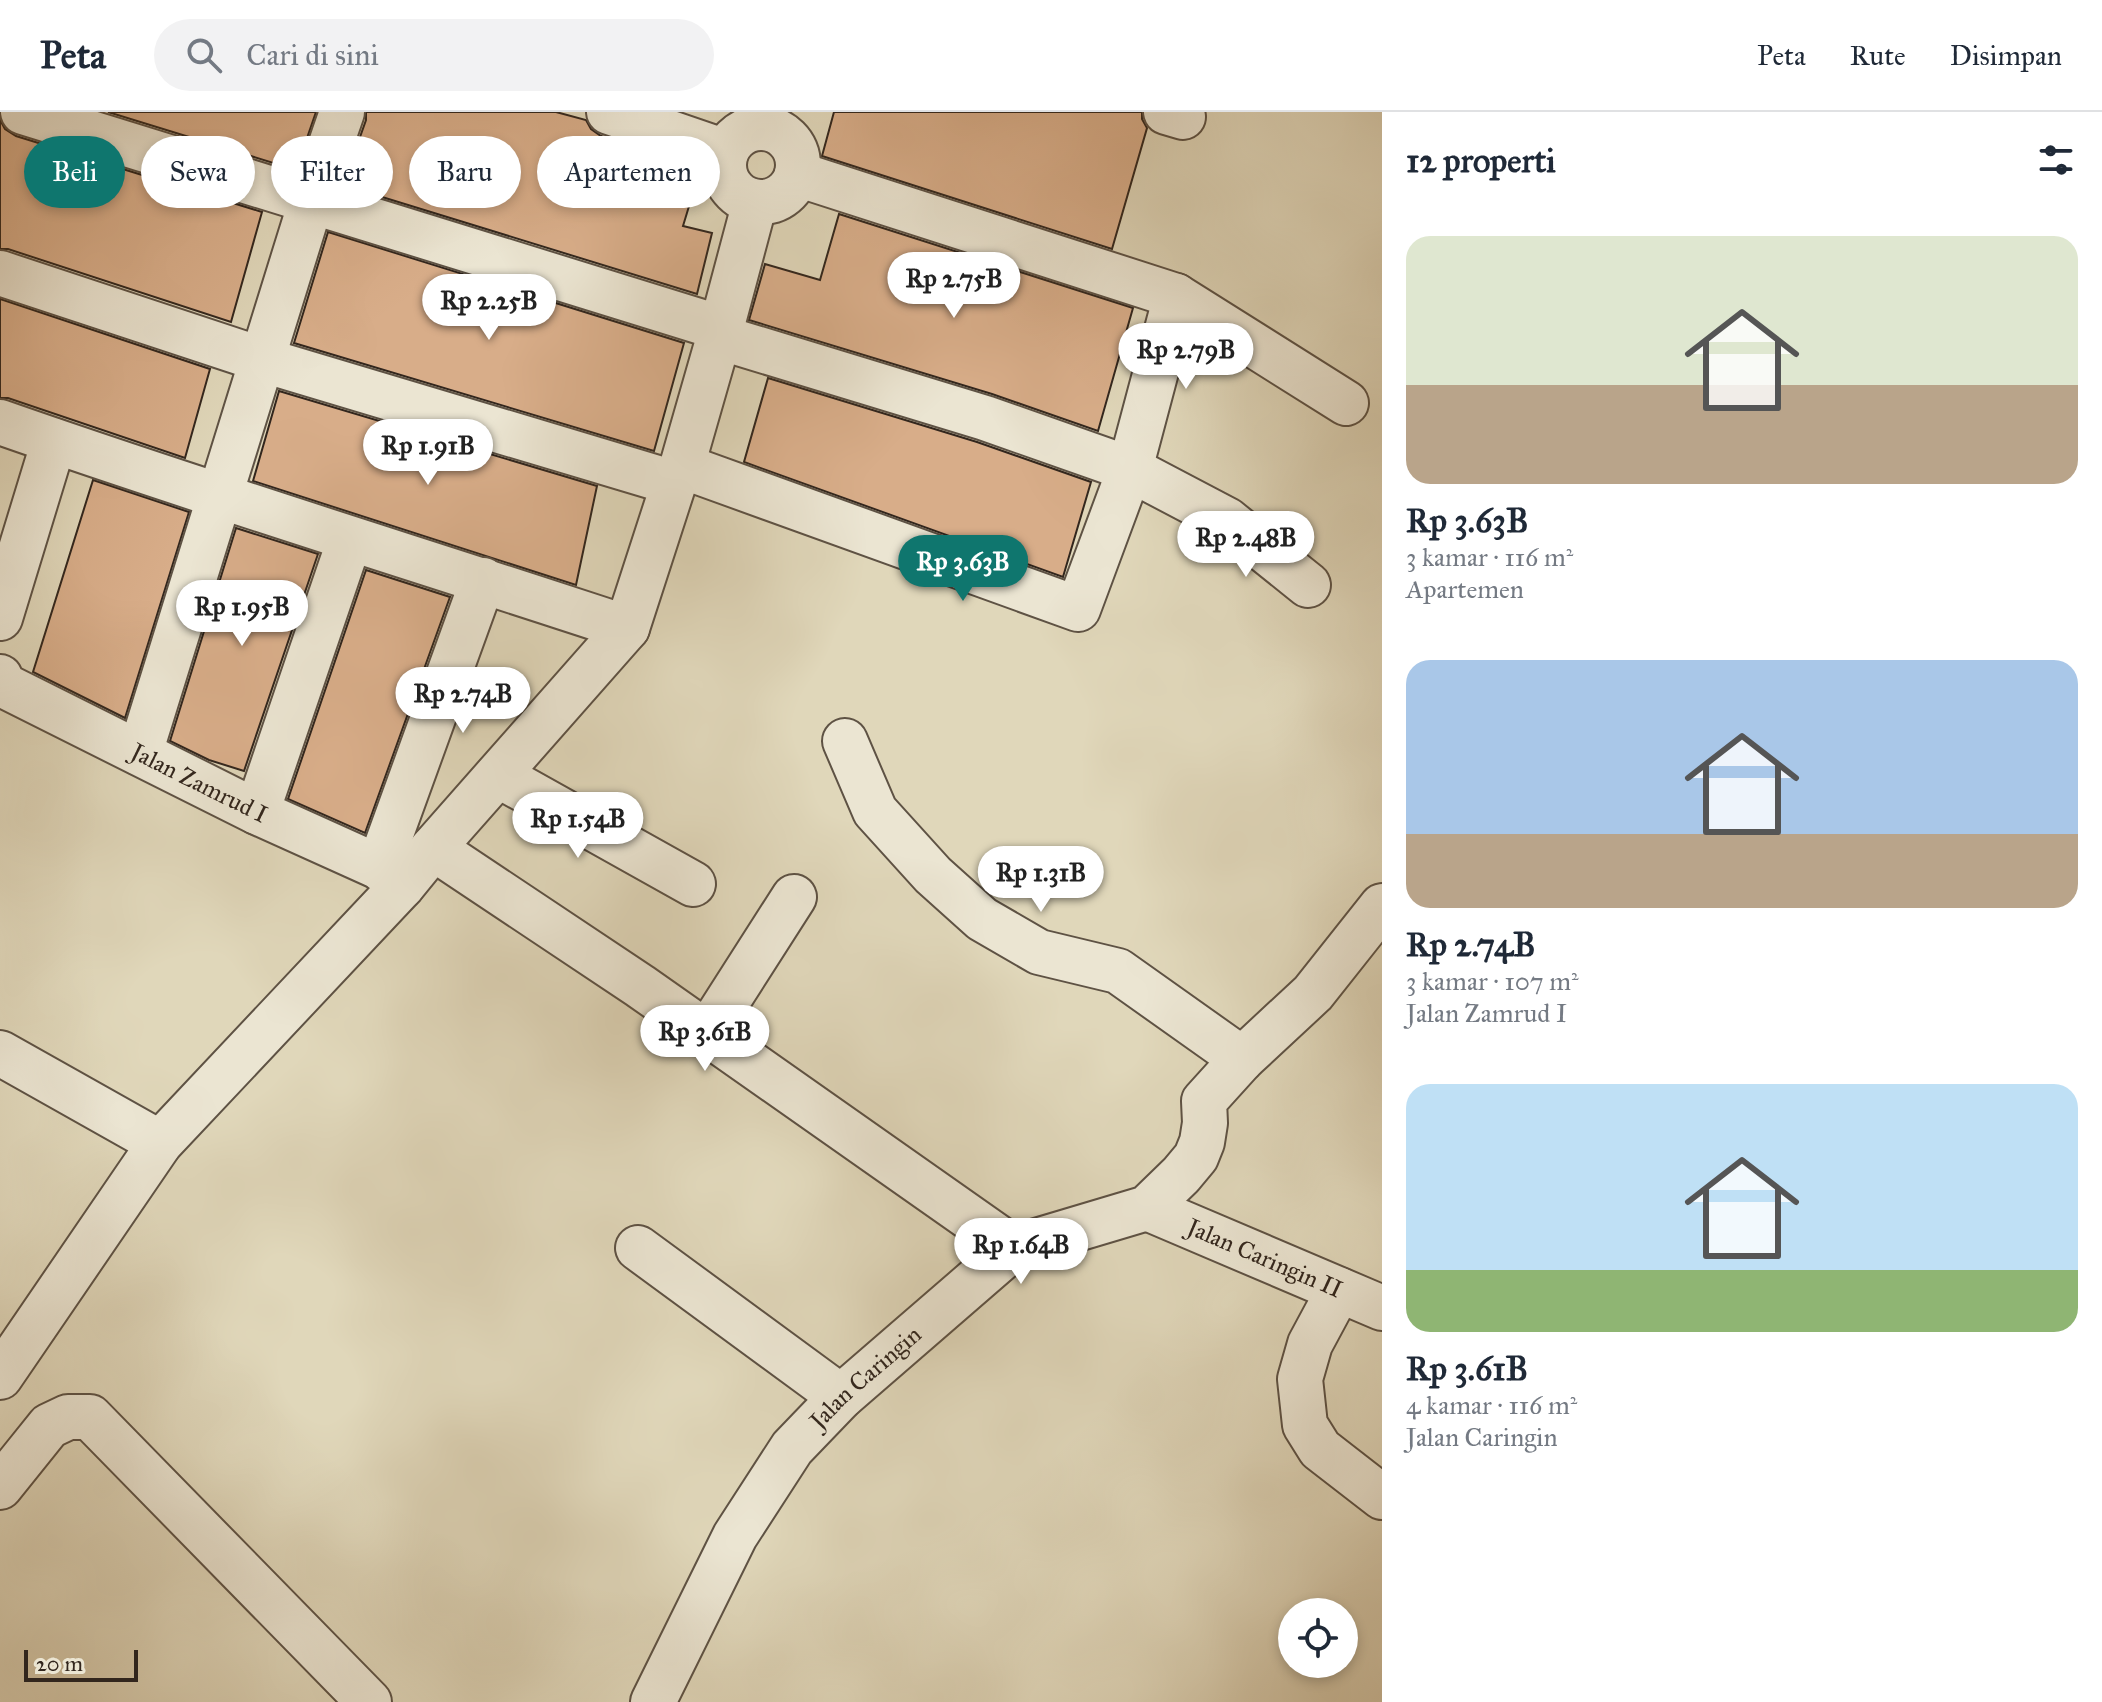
<!DOCTYPE html>
<html lang="id">
<head>
<meta charset="utf-8">
<style>
  :root { --surface:#fff; --page:#f2f2f3; --text:#1f2937; --muted:#747a83; --line:#e0e1e3; --accent:#0f766e }
  body { margin:0; font-family:"IM FELL Great Primer",serif; background:var(--page); color:var(--text); height:100vh; display:flex; flex-direction:column; font-size:30px; white-space:nowrap }
  * { box-sizing:border-box; margin:0 }
  p { font-size:26px; color:var(--muted) }
  .icon { flex:none; width:44px; height:44px; fill:none; stroke:currentColor; stroke-width:2; stroke-linecap:round; stroke-linejoin:round }
  .map { position:relative; flex:1; overflow:hidden }
  .panel { display:flex; flex-direction:column; background:var(--surface); width:720px }
  .panel>* { flex:none }
  .banner { position:absolute; left:24px; top:24px; width:760px; height:72px; display:flex; gap:16px }
  .fabs { position:absolute; left:1278px; top:1486px; display:grid; gap:16px }
  .fabs a { display:grid; place-items:center; width:80px; height:80px; border-radius:50%; background:var(--surface); box-shadow:0 4px 12px #0003; font-size:40px }
  .scale { position:absolute; left:24px; bottom:20px; width:114px; box-sizing:border-box; padding-left:8px; border:4px solid #32261d; border-top:0; font-size:22px; line-height:28px; white-space:nowrap; color:#32261d; -webkit-text-stroke:6px #ebe5d2; paint-order:stroke }
  .price { position:absolute; translate:-50% -68px; padding:0 18px; border-radius:28px; background:#fff; color:#222; font-size:26px; line-height:52px; filter:drop-shadow(0 2px 4px #0008) }
  .price::after { content:''; position:absolute; left:50%; top:48px; width:24px; height:18px; margin-left:-12px; background:inherit; clip-path:polygon(0 0,100% 0,50% 100%) }
  .price.active { background:var(--accent); color:#fff }
  ul { padding:0; list-style:none }
  li { display:grid; align-content:center; gap:16px; height:424px; padding:0 24px }
  li span { display:grid; place-items:center; height:248px; border-radius:24px; color:#555 }
  li>.icon { margin-inline-start:auto }
  span .icon { width:144px; height:144px; fill:#fffc; stroke-width:1 }
  li b { font-size:34px }
  h2 { display:flex; justify-content:space-between; align-items:center; height:96px; padding:0 24px; font-size:34px }
  .tag { padding:0 28px; border-radius:36px; background:var(--surface); box-shadow:0 4px 12px #0003; font-size:28px; line-height:72px }
  .tag.active { background:var(--accent); color:#fff }
  header { display:flex; align-items:center; gap:48px; box-sizing:border-box; height:112px; padding:0 40px; background:var(--surface); border-bottom:2px solid var(--line) }
  header strong { font-size:38px }
  nav { display:flex; gap:44px; margin-inline-start:auto; font-size:28px }
  .search { width:560px; height:72px; background:var(--page); display:flex; align-items:center; gap:20px; box-sizing:border-box; padding:0 28px; border-radius:44px; color:var(--muted); font-size:30px }
  main { display:flex; flex:1; min-height:0 }
  .map>svg:first-child { display:block }
  .building { fill:#d8ad89; stroke:#32261d; stroke-width:2 }
  .lines { fill:none; stroke-linecap:round; stroke-linejoin:round }
  .minor-casing { stroke:#5e5244; stroke-width:48 }
  .minor { stroke:#ebe5d2; stroke-width:44 }
  .labels { text-anchor:middle; dominant-baseline:central; stroke-width:6; stroke-linejoin:round; paint-order:stroke }
  .street-label { font-size:24px; fill:#32261d; stroke:#ebe5d2 }
</style>
</head>
<body>
<header>
<strong>Peta</strong>
<div class="search"><svg class="icon" aria-label="search" viewBox="0 0 24 24"><circle cx="10" cy="10" r="6"/><path d="M15 15l6 6"/></svg>Cari di sini</div>
<nav><a>Peta</a><a>Rute</a><a>Disimpan</a></nav>
</header>
<main>
<div class="map">
<svg width="1382" height="1590" viewBox="0 0 1382 1590">
  <rect width="100%" height="100%" fill="#e0d7ba"/>
  <filter id="stains"><feTurbulence type="fractalNoise" baseFrequency=".0025" numOctaves="4"/><feColorMatrix values="0 0 0 0 .2 0 0 0 0 .09 0 0 0 0 .02 0 0 0 .5 -.17"/></filter>
  <radialGradient id="worn" r=".72"><stop offset=".6" stop-color="#630" stop-opacity="0"/><stop offset="1" stop-color="#630" stop-opacity=".3"/></radialGradient>
  <g class="building">
    <path d="M 108,0 L 316,0 L 296,58 Z"/>
    <path d="M 366,0 L 556,0 L 586,8 L 591,17 L 601,24 L 700,58 L 683,114 L 712,121 L 697,182 L 343,73 L 366,8 Z"/>
    <path d="M 834,0 L 1142,0 L 1142,7 L 1147,16 L 1112,137 L 822,44 Z"/>
    <path d="M 0,8 L 5,17 L 16,24 L 262,100 L 231,210 L 8,137 L 0,137 Z"/>
    <path d="M 839,102 L 1133,196 L 1098,319 L 992,282 L 749,208 L 765,152 L 820,168 Z"/>
    <path d="M 328,120 L 684,231 L 654,339 L 294,231 Z"/>
    <path d="M 0,187 L 210,257 L 185,346 L 8,286 L 0,286 Z"/>
    <path d="M 768,266 L 977,330 L 1091,370 L 1063,465 L 744,350 Z"/>
    <path d="M 279,279 L 597,374 L 576,473 L 253,369 Z"/>
    <path d="M 93,368 L 189,400 L 125,606 L 33,560 Z"/>
    <path d="M 236,416 L 318,442 L 244,659 L 209,648 L 170,629 Z"/>
    <path d="M 366,458 L 450,485 L 365,721 L 288,687 Z"/>
  </g>
  <g class="lines">
    <g class="minor-casing">
      <g id="minor">
        <path d="M 23,0 L 721,216"/>
        <path d="M 609,0 L 726,40"/>
        <path d="M 1166,0 L 1183,5"/>
        <circle cx="761" cy="53" r="37"/>
        <path d="M 797,62 L 1176,184 L 1346,291"/>
        <path d="M 0,161 L 263,248 L 674,371"/>
        <path d="M 719,225 L 985,306 L 1130,357 L 1227,408 L 1308,473"/>
        <path d="M 0,310 C 208,383 418,447 627,516"/>
        <path d="M 682,354 L 1078,497 L 1130,357 L 1176,184"/>
        <path d="M 0,506 L 54,329"/>
        <path id="s1" d="M 0,565 L 3,573 L 257,700 L 379,755 L 402,774"/>
        <path d="M 845,629 L 875,699 L 933,763 L 982,807 L 1039,840 L 1118,859 L 1242,947"/>
        <path d="M 140,641 L 311,90 L 342,0"/>
        <path d="M 498,663 L 693,772"/>
        <path d="M 257,700 L 350,427"/>
        <path d="M 433,736 L 640,874 L 1013,1136"/>
        <path d="M 379,755 L 483,468"/>
        <path d="M 707,921 L 794,785"/>
        <path d="M 0,941 L 160,1031"/>
        <path id="s2" d="M 1147,1096 L 1382,1196"/>
        <path d="M 638,1136 L 841,1285"/>
        <path d="M 1339,1178 L 1310,1232 L 1300,1267 L 1305,1313 L 1320,1337 L 1382,1385"/>
        <path d="M 0,1265 L 160,1031 L 402,774 L 433,736 L 627,516 L 674,371 L 682,354 L 719,225 L 755,90"/>
        <path d="M 0,1375 L 49,1314 L 68,1305 L 90,1305 L 369,1590"/>
        <path id="s3" d="M 653,1590 L 735,1424 L 792,1336 L 841,1285 L 1013,1136 L 1147,1096 L 1181,1063 L 1196,1045 L 1202,1030 L 1205,1011 L 1204,989 L 1242,947 L 1313,881 L 1382,794"/>
      </g>
    </g>
    <use href="#minor" class="minor"/>
  </g>
  <g class="labels">
    <g class="street-label">
      <text stroke="none"><textPath href="#s1" startOffset="228">Jalan Zamrud I</textPath></text>
      <text stroke="none"><textPath href="#s2" startOffset="128">Jalan Caringin II</textPath></text>
      <text stroke="none"><textPath href="#s3" startOffset="392">Jalan Caringin</textPath></text>
    </g>
  </g>
  <rect width="100%" height="100%" filter="url(#stains)"/>
  <rect width="100%" height="100%" fill="url(#worn)"/>
</svg>
<div class="fabs">
<a><svg class="icon" aria-label="locate" viewBox="0 0 24 24"><circle cx="12" cy="12" r="6"/><path d="M12 2v4M12 18v4M2 12h4M18 12h4"/></svg></a>
</div>
<div class="scale">20 m</div>
<b class="price" style="left:954px;top:208px">Rp 2.75B</b>
<b class="price" style="left:489px;top:230px">Rp 2.25B</b>
<b class="price" style="left:1186px;top:279px">Rp 2.79B</b>
<b class="price" style="left:428px;top:375px">Rp 1.91B</b>
<b class="price" style="left:1246px;top:467px">Rp 2.48B</b>
<b class="price active" style="left:963px;top:491px">Rp 3.63B</b>
<b class="price" style="left:242px;top:536px">Rp 1.95B</b>
<b class="price" style="left:463px;top:623px">Rp 2.74B</b>
<b class="price" style="left:578px;top:748px">Rp 1.54B</b>
<b class="price" style="left:1041px;top:802px">Rp 1.31B</b>
<b class="price" style="left:705px;top:961px">Rp 3.61B</b>
<b class="price" style="left:1021px;top:1174px">Rp 1.64B</b>
<div class="banner">
<a class="tag active">Beli</a>
<a class="tag">Sewa</a>
<a class="tag">Filter</a>
<a class="tag">Baru</a>
<a class="tag">Apartemen</a>
</div>
</div>
<section class="panel">
<h2>12 properti<svg class="icon" aria-label="filters" viewBox="0 0 24 24"><path d="M4 7h16M4 17h16"/><circle cx="9" cy="7" r="2"/><circle cx="15" cy="17" r="2"/></svg></h2>
<ul>
<li><span style="background:linear-gradient(#dfe7d0 60%,#b9a48a 0)"><svg class="icon" aria-label="home" viewBox="0 0 24 24"><path d="M3 11l9-7 9 7M6 9v11h12V9"/></svg></span><div><b>Rp 3.63B</b><p>3 kamar · 116 m²</p><p>Apartemen</p></div></li>
<li><span style="background:linear-gradient(#a9c7e8 70%,#b9a48a 0)"><svg class="icon" aria-label="home" viewBox="0 0 24 24"><path d="M3 11l9-7 9 7M6 9v11h12V9"/></svg></span><div><b>Rp 2.74B</b><p>3 kamar · 107 m²</p><p>Jalan Zamrud I</p></div></li>
<li><span style="background:linear-gradient(#bfe0f5 75%,#8fb573 0)"><svg class="icon" aria-label="home" viewBox="0 0 24 24"><path d="M3 11l9-7 9 7M6 9v11h12V9"/></svg></span><div><b>Rp 3.61B</b><p>4 kamar · 116 m²</p><p>Jalan Caringin</p></div></li>
</ul>
</section>
</main>
</body>
</html>
